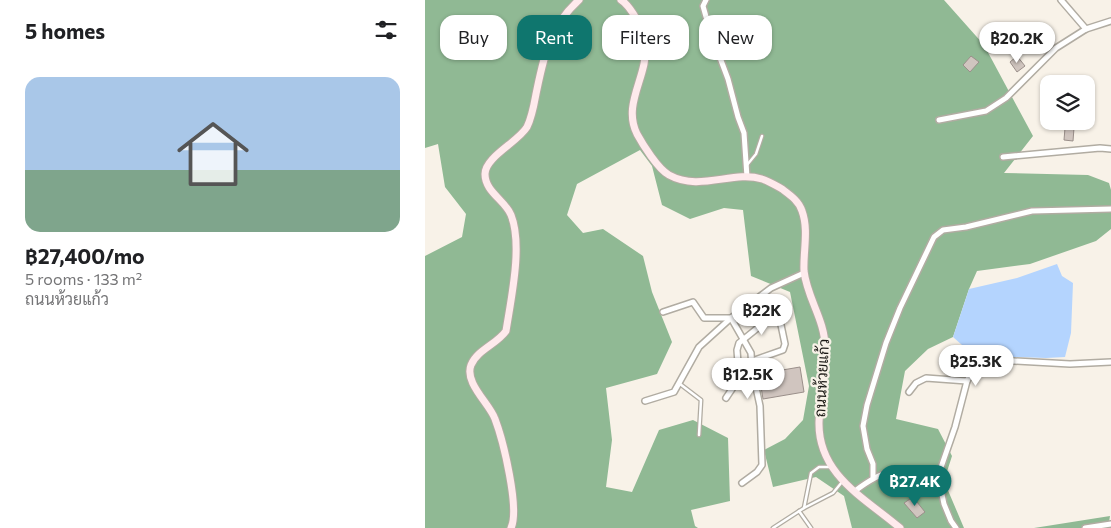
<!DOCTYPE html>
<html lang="en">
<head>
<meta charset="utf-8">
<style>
  :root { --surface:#fff; --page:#f2f2f2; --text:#202124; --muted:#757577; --line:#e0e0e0; --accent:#0f766e }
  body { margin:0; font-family:Commissioner,Sarabun,sans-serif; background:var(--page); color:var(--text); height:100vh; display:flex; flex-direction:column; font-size:19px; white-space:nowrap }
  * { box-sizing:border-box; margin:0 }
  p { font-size:16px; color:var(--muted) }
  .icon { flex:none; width:28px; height:28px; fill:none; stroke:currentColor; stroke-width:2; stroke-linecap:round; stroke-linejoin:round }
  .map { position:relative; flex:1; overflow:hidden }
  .sheet { display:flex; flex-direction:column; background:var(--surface); width:425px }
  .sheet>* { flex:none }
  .top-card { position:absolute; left:15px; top:15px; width:475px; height:45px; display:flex; gap:10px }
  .controls { position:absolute; left:615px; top:75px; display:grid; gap:10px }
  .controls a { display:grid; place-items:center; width:55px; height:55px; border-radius:10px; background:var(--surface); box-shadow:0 1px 4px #0004; font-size:25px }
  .price { position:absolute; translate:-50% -42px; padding:0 11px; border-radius:18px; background:#fff; color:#222; font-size:16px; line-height:32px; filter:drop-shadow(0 1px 2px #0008) }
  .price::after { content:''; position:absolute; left:50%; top:30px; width:15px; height:11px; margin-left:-8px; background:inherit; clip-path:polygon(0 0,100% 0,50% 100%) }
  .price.current { background:var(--accent); color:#fff }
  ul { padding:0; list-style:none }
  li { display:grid; align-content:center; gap:10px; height:265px; padding:0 25px }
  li+li { border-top:1px solid var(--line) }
  li span { display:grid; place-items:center; height:155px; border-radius:15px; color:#555 }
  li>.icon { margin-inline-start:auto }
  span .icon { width:90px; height:90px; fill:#fffc; stroke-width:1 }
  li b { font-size:21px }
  h2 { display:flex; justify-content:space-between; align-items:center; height:60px; padding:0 25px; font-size:21px }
  .tag { padding:0 18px; border-radius:15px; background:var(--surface); box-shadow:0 1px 4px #0004; font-size:18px; line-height:45px }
  .tag.current { background:var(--accent); color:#fff }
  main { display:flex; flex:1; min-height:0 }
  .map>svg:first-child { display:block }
  .forest { fill:#90b994 }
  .water { fill:#b4d4fe }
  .building { fill:#d0c5bf; stroke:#9a8f8a }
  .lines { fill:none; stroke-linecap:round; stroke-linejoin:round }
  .lane-casing { stroke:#b1aca2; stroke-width:5 }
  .street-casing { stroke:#b1aca2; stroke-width:8 }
  .secondary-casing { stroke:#b1aca2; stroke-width:9 }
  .lane { stroke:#fff; stroke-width:2.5 }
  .street { stroke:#fff; stroke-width:5 }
  .secondary { stroke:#feeaec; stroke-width:7 }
  .labels { text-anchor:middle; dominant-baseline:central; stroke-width:4.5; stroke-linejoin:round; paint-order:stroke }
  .street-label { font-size:15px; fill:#1b1915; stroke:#f8f2e8 }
</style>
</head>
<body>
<main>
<section class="sheet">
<h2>5 homes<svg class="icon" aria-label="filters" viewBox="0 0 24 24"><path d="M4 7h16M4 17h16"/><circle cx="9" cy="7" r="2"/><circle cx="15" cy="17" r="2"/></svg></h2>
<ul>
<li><span style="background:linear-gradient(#a9c7e8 60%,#7fa58c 0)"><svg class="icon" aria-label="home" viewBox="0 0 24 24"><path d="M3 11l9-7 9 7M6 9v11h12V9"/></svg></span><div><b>฿27,400/mo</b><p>5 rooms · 133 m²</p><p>ถนนห้วยแก้ว</p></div></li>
</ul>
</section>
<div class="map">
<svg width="686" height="528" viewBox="0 0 686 528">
  <rect width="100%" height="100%" fill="#f8f2e8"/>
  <g class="forest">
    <path d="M 0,0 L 519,0 L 559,45 L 608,136 L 579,173 L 663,175 L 684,183 L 686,190 L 686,229 L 671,241 L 605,264 L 552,271 L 544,289 L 528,337 L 503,349 L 480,371 L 471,419 L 513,429 L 527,456 L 519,481 L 539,528 L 427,528 L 419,496 L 391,477 L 348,487 L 339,450 L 360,439 L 378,420 L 384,386 L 365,292 L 326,276 L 318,210 L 299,208 L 265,219 L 237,205 L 227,166 L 215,150 L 152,184 L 142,215 L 158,233 L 178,229 L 218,256 L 227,292 L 247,342 L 232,374 L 181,388 L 187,440 L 181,487 L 207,492 L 234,430 L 268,420 L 303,438 L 305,501 L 266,510 L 270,526 L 273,528 L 0,528 L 0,256 L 37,237 L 41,214 L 20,187 L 13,144 L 0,148 Z"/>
    <path d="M 685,516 L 683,528 L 609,528 Z"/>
  </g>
  <path class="water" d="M 632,264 L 637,276 L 648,283 L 646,333 L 640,357 L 621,358 L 589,357 L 537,345 L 528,337 L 544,289 L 592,278 Z"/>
  <g class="building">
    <path d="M 546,56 L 554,62 L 545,72 L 538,65 Z"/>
    <path d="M 592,56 L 600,66 L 592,72 L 585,62 Z"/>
    <path d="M 640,128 L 649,128 L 648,141 L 639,140 Z"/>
    <path d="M 375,367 L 379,392 L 338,399 L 334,374 Z"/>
    <path d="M 488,497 L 500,512 L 492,518 L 479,503 Z"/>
  </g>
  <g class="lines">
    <g class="lane-casing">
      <g id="lane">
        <path d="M 322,165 L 331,154 L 337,136"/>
        <path d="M 255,384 L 276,400 L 274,435"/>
        <path d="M 379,508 L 386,473 L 394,467 L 406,467"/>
        <path d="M 374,511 L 386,528"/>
        <path d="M 348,528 L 379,508 L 408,493 L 417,482"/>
      </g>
    </g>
    <g class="street-casing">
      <g id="street">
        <path d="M 281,0 L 278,6 L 285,31 L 303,79 L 313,117 L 319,133 L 322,177"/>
        <path d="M 636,0 L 661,29"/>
        <path d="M 514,120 L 561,111 L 581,98 L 631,48 L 661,29 L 686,21"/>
        <path d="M 578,157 L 675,148 L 686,149"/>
        <path d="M 238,312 L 268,302 L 279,318 L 306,318 L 326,353 L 327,369 L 335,406 L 337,465 L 332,472 L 317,483"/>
        <path d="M 327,361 L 358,350 L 360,344 L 356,325"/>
        <path d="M 484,392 L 491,383 L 501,378 L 542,381"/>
        <path d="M 301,398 L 313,380 L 314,376 L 312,350 L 314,343 L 345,318"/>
        <path d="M 220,401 L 249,392 L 274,347 L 306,318 L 346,288 L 379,273"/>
        <path d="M 448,477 L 448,464 L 442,449 L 438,426 L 442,405 L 461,343 L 475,308 L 509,237 L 518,230 L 541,227 L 607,211 L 686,209"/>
        <path d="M 430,491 C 464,465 473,470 513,476"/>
        <path d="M 531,528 L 526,521 L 519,504 L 513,476 L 530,427 L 542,381 L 548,370 L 558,362 L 571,360 L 645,364 L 686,362"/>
        <path d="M 660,528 L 686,524"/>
      </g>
    </g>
    <g class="secondary-casing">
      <g id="secondary">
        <path d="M 196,0 C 203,4 208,13 212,20 C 218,34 222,49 219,64 C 214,88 200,110 212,134 C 218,145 233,169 244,175 C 275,192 308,170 337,179 C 344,181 350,185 357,189 C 365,195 374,201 377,211 C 384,230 378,252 379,271 C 382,298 400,320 400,347 C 401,372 395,397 394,422 C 393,475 440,498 475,528"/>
        <path d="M 86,528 C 95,509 78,440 70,419 C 65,404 39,383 46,365 C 52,350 72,344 81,331 C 86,299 98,245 86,215 C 80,200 60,192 60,174 C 60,157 93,142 102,127 C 107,117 109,105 111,94 C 119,56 124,27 154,0"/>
      </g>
    </g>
    <use href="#lane" class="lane"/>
    <use href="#street" class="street"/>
    <use href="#secondary" class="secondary"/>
  </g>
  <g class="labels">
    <g class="street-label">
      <text transform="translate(396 378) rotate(-87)">ถนนห้วยแก้ว</text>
    </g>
  </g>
</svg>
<div class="controls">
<a><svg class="icon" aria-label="layers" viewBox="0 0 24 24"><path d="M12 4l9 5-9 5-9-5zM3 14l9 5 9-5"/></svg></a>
</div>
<b class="price" style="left:592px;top:64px">฿20.2K</b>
<b class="price" style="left:337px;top:336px">฿22K</b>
<b class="price" style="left:551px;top:387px">฿25.3K</b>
<b class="price" style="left:323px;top:400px">฿12.5K</b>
<b class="price current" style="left:490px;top:507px">฿27.4K</b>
<div class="top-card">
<a class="tag">Buy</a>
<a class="tag current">Rent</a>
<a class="tag">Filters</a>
<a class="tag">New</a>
</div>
</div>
</main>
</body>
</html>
